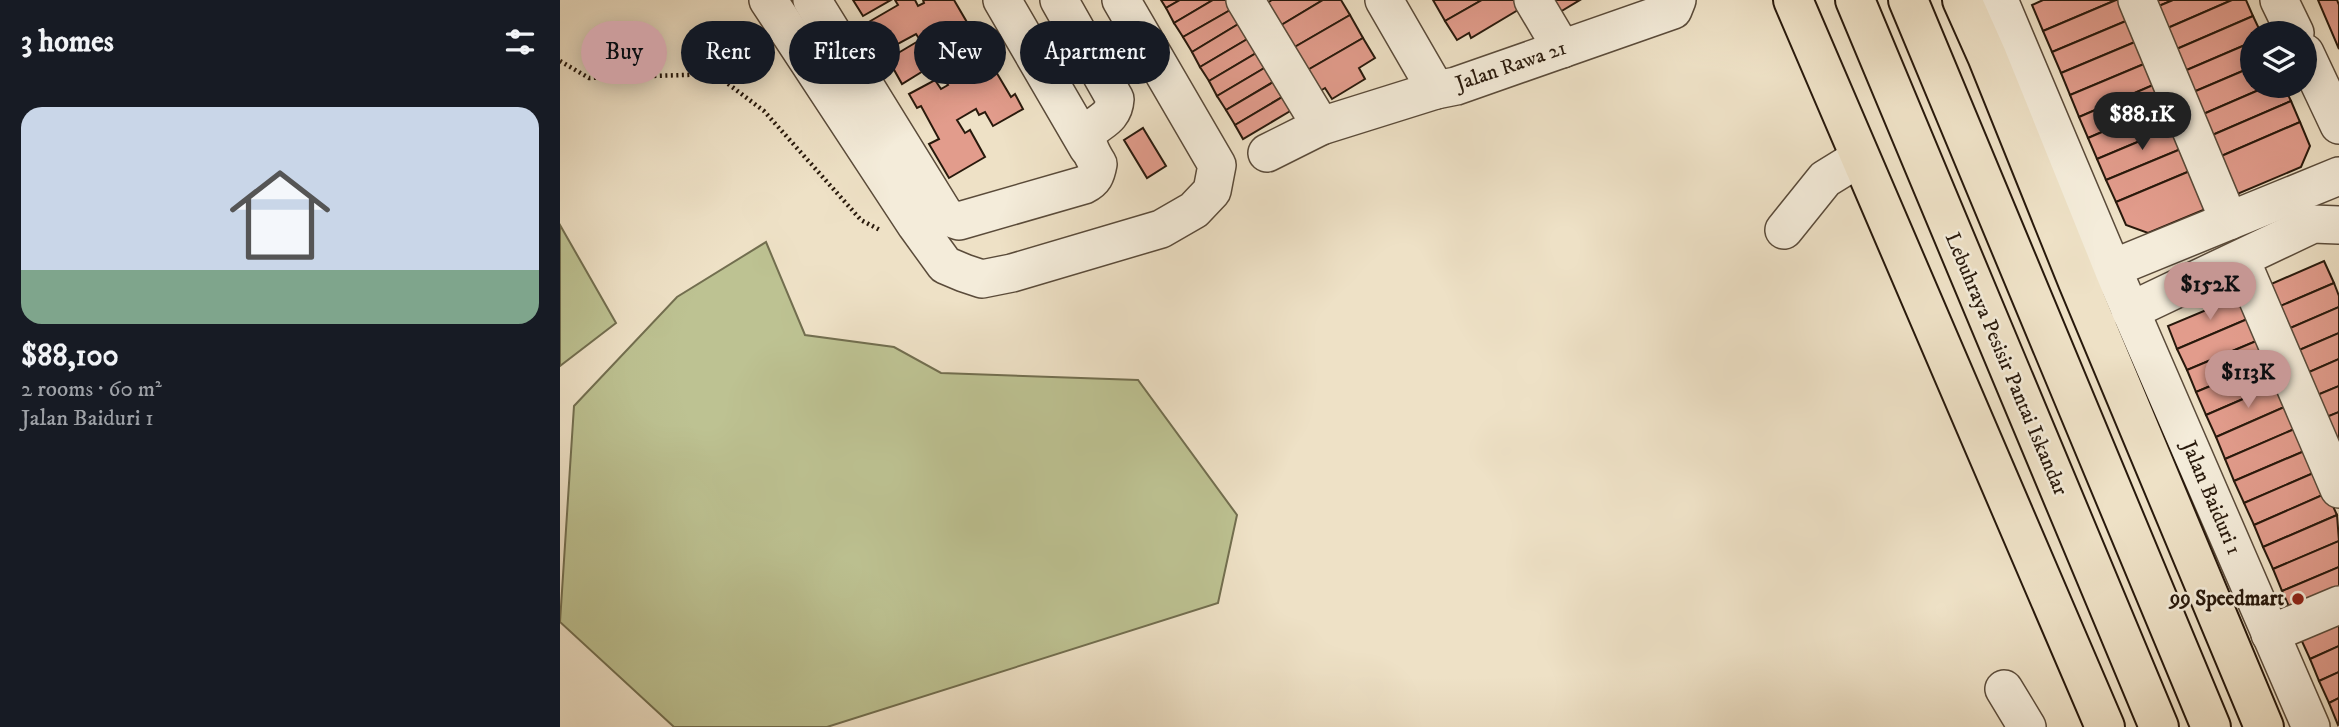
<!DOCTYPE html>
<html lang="en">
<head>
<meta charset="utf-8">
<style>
  :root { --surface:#171b24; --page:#242831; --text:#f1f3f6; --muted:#9ea1a6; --line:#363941; --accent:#c59692 }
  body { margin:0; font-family:"IM FELL DW Pica",serif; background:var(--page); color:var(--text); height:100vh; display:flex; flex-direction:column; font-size:26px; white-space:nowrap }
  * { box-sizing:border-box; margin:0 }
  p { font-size:23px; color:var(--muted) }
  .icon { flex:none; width:38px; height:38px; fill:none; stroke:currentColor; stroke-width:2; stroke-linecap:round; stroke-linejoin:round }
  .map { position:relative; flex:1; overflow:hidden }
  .side { display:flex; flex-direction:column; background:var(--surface); width:560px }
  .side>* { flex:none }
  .top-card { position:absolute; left:21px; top:21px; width:665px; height:63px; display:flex; gap:14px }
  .fabs { position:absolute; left:1680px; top:21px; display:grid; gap:14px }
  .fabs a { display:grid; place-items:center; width:77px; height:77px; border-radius:50%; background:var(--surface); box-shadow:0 4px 18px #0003; font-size:35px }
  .price { position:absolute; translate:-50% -60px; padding:0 16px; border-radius:24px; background:var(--accent); color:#111; font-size:23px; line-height:46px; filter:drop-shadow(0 2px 4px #0008) }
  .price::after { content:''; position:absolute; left:50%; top:42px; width:21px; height:16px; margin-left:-10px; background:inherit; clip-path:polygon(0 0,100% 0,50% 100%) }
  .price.current { background:#222; color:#fff }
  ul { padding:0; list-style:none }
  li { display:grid; align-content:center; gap:14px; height:371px; padding:0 21px }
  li+li { border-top:2px solid var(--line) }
  li span { display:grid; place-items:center; height:217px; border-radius:21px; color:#555 }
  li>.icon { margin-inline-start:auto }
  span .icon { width:126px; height:126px; fill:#fffc; stroke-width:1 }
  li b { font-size:30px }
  h2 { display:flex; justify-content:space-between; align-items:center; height:84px; padding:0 21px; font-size:30px }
  .tag { padding:0 24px; border-radius:32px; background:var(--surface); box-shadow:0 4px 18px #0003; font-size:24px; line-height:63px }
  .tag.current { background:var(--accent); color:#111 }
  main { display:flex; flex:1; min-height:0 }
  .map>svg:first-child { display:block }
  .green { fill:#bdc292; stroke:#726e4f; stroke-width:2 }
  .building { fill:#e29c8c; stroke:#28190c; stroke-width:2 }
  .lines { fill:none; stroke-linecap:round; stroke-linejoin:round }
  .minor-casing { stroke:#5a4b3a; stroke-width:40 }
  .major-casing { stroke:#28190c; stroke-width:42 }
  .highway-casing { stroke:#28190c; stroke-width:42 }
  .path { stroke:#28190c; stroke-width:4.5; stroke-dasharray:2 3.5; stroke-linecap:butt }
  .minor { stroke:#f4ecda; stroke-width:37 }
  .major { stroke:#eee1c6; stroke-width:38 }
  .highway { stroke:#eee1c6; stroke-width:38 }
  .poi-dot { fill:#8f2418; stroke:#f4ecda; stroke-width:2.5 }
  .labels { text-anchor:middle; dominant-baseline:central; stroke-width:5; stroke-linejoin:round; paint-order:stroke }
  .street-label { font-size:21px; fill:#28190c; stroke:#f4ecda }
  .poi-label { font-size:21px; font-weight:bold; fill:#28190c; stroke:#f4ecda; text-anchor:end }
</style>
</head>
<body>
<main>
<section class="side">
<h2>3 homes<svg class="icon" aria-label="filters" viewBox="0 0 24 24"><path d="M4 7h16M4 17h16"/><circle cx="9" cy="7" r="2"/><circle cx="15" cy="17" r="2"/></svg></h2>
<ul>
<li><span style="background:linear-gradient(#c9d6e8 75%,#7fa58c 0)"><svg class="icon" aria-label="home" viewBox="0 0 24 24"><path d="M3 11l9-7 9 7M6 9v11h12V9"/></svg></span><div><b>$88,100</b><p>2 rooms · 60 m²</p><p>Jalan Baiduri 1</p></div></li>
</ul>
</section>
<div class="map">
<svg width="1779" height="727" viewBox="0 0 1779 727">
  <rect width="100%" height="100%" fill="#eee1c6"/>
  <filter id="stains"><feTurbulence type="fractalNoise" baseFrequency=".00286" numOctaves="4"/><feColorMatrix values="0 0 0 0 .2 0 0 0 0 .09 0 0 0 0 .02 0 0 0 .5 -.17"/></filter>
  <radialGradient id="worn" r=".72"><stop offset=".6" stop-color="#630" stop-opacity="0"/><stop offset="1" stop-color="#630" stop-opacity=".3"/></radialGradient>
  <g class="green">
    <path d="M 0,225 L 56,323 L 0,366 Z"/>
    <path d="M 206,242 L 245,335 L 334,347 L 381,373 L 578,380 L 677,515 L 658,603 L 267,727 L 114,727 L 0,622 L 14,406 L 117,297 Z"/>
  </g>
  <g class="building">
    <path d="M 293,0 L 331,0 L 303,16 Z"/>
    <path d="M 335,0 L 355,0 L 358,6 L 364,3 L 363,0 L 394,0 L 408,24 L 378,41 L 386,54 L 391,51 L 385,40 L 415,23 L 423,37 L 404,47 L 409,56 L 393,65 L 400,78 L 405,76 L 398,65 L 429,47 L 438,62 L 432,65 L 451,97 L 455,94 L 463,109 L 433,126 L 425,112 L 419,115 L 416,109 L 397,120 L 405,133 L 410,130 L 425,157 L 389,178 L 369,144 L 379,139 L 361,106 L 357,108 L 349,94 L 375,80 L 381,89 L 388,85 L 371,58 L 364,62 L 368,68 L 342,84 L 328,59 L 360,40 L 356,34 L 323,52 L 307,23 L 338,5 Z"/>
    <path d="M 601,0 L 620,0 L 606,8 Z"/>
    <path d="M 620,0 L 653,0 L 614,23 L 606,8 Z"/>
    <path d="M 653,0 L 666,0 L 672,9 L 623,37 L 614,23 Z"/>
    <path d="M 712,0 L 763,0 L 713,30 L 700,7 Z"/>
    <path d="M 763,0 L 781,0 L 790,15 L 726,52 L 713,30 Z"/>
    <path d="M 873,0 L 922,0 L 885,21 Z"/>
    <path d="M 922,0 L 958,0 L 963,7 L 911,38 L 909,33 L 897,40 L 885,21 Z"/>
    <path d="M 986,0 L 1020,0 L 995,15 Z"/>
    <path d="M 1483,0 L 1556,0 L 1483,31 L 1472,5 Z"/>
    <path d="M 1556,0 L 1566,0 L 1573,18 L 1492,52 L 1483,31 Z"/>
    <path d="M 1590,0 L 1613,0 L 1594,8 Z"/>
    <path d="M 1613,0 L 1672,0 L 1603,30 L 1594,8 Z"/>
    <path d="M 1672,0 L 1686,0 L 1693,16 L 1612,51 L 1603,30 Z"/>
    <path d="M 1758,0 L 1777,0 L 1779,5 L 1779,49 Z"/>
    <path d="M 672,9 L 680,23 L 632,52 L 623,37 Z"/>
    <path d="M 790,15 L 803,38 L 739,75 L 726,52 Z"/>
    <path d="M 1693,16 L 1701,33 L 1692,33 L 1692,42 L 1622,72 L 1612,51 Z"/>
    <path d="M 1573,18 L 1582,39 L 1501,73 L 1492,52 Z"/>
    <path d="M 680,23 L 689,38 L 640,67 L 632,52 Z"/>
    <path d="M 689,38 L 698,52 L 649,81 L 640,67 Z"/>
    <path d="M 803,38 L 815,58 L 799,68 L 805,79 L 772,99 L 765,88 L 752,96 L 739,75 Z"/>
    <path d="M 1582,39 L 1591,61 L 1510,95 L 1501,73 Z"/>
    <path d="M 1692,42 L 1692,67 L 1631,93 L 1622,72 Z"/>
    <path d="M 698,52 L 706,67 L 657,96 L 649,81 Z"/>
    <path d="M 1591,61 L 1600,82 L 1519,117 L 1510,95 Z"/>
    <path d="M 706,67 L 715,81 L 666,110 L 657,96 Z"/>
    <path d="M 1692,67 L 1692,86 L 1708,86 L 1641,115 L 1631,93 Z"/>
    <path d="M 715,81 L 724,96 L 675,125 L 666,110 Z"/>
    <path d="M 1600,82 L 1609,103 L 1528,138 L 1519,117 Z"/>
    <path d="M 1708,86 L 1724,86 L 1731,101 L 1650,136 L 1641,115 Z"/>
    <path d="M 724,96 L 732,110 L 683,139 L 675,125 Z"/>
    <path d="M 1731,101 L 1740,122 L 1659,157 L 1650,136 Z"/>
    <path d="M 1609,103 L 1618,125 L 1537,159 L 1528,138 Z"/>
    <path d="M 1740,122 L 1750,146 L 1741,167 L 1675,195 L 1659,157 Z"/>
    <path d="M 1618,125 L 1628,146 L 1546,180 L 1537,159 Z"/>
    <path d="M 583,128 L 606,166 L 587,178 L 564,140 Z"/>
    <path d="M 1628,146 L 1637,168 L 1556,202 L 1546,180 Z"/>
    <path d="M 1637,168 L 1653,206 L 1588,233 L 1566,225 L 1556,202 Z"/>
    <path d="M 1764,261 L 1774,283 L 1711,310 L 1702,288 Z"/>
    <path d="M 1774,283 L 1779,296 L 1779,307 L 1721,332 L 1711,310 Z"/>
    <path d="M 1682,295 L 1692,317 L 1617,349 L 1608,326 Z"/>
    <path d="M 1779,307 L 1779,333 L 1730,354 L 1721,332 Z"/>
    <path d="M 1692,317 L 1701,339 L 1627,370 L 1617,349 Z"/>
    <path d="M 1779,333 L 1779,359 L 1740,376 L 1730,354 Z"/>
    <path d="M 1701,339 L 1710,361 L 1636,392 L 1627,370 Z"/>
    <path d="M 1779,359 L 1779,386 L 1750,398 L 1740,376 Z"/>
    <path d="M 1710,361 L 1720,383 L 1646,415 L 1636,392 Z"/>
    <path d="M 1720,383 L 1729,405 L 1656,437 L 1646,415 Z"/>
    <path d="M 1779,386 L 1779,412 L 1759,420 L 1750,398 Z"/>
    <path d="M 1729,405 L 1739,427 L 1665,459 L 1656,437 Z"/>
    <path d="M 1779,412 L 1779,438 L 1769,443 L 1759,420 Z"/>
    <path d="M 1739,427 L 1749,449 L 1674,481 L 1665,459 Z"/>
    <path d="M 1749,449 L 1758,471 L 1684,503 L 1674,481 Z"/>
    <path d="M 1758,471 L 1767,493 L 1694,525 L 1684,503 Z"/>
    <path d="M 1767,493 L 1777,515 L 1703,547 L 1694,525 Z"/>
    <path d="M 1777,515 L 1779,541 L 1713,569 L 1703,547 Z"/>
    <path d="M 1779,541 L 1779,567 L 1722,591 L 1713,569 Z"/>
    <path d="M 1779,567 L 1779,593 L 1732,613 L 1722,591 Z"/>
    <path d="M 1779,620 L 1779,646 L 1750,659 L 1740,637 Z"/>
    <path d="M 1779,646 L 1779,672 L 1759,681 L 1750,659 Z"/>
    <path d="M 1779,672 L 1779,698 L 1769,703 L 1759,681 Z"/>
    <path d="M 1779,698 L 1779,724 L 1778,725 L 1769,703 Z"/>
  </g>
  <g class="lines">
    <g class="minor-casing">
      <g id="minor">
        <path d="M 208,0 L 356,225 L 385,265 L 404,273 L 422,279 L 452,273 L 601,229 L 634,210 L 652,191 L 657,165 L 561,0"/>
        <path d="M 252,0 L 383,212 L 387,217 L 399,221 L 524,185 C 534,180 536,175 538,164 C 508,117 553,133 555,99 L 499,0"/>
        <path d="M 442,0 L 528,148"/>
        <path d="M 685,0 L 761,126"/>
        <path d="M 824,0 L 876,90 L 896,86 L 1113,10 L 1117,0"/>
        <path d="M 973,0 L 1002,49"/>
        <path d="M 1439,0 L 1552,268 L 1751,727"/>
        <path d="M 1577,0 L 1669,221"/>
        <path d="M 1719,0 L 1735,33"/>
        <path d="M 1745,53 L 1779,125"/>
        <path d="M 707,153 L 761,126 L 876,90"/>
        <path d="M 1224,230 L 1265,179 L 1299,158"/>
        <path d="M 1681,260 L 1779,489"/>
        <path d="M 1529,278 L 1779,176"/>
        <path d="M 1570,311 L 1753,224 L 1779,225"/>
        <path d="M 1710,634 L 1779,605"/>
        <path d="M 1444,689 L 1467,727"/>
      </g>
    </g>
    <g class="major-casing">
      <g id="major">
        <path d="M 1233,0 L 1545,727"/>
        <path d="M 1402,0 L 1427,56 L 1518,282 L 1704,727"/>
      </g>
    </g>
    <g class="highway-casing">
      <g id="highway">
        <path d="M 1295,0 L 1599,727"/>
        <path d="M 1348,0 L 1651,727"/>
      </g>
    </g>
    <path class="path" d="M 0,61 L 29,78 L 155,74 L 204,111 L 301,220 L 320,230"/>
    <use href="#minor" class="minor"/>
    <use href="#major" class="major"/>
    <use href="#highway" class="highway"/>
  </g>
  <circle class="poi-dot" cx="1738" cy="599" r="7"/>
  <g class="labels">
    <g class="street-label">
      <text transform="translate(951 66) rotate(-19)">Jalan Rawa 21</text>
      <text transform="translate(1446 364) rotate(67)">Lebuhraya Pesisir Pantai Iskandar</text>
      <text transform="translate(1651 498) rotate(67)">Jalan Baiduri 1</text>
    </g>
    <g class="poi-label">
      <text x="1724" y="599">99 Speedmart</text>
    </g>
  </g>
  <rect width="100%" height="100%" filter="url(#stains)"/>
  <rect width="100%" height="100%" fill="url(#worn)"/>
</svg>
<div class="fabs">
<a><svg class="icon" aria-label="layers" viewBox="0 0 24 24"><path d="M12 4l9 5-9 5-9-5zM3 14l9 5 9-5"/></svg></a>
</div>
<b class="price current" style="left:1582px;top:152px">$88.1K</b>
<b class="price" style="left:1650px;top:322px">$152K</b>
<b class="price" style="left:1688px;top:410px">$113K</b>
<div class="top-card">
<a class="tag current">Buy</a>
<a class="tag">Rent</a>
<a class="tag">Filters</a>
<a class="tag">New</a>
<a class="tag">Apartment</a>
</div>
</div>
</main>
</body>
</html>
